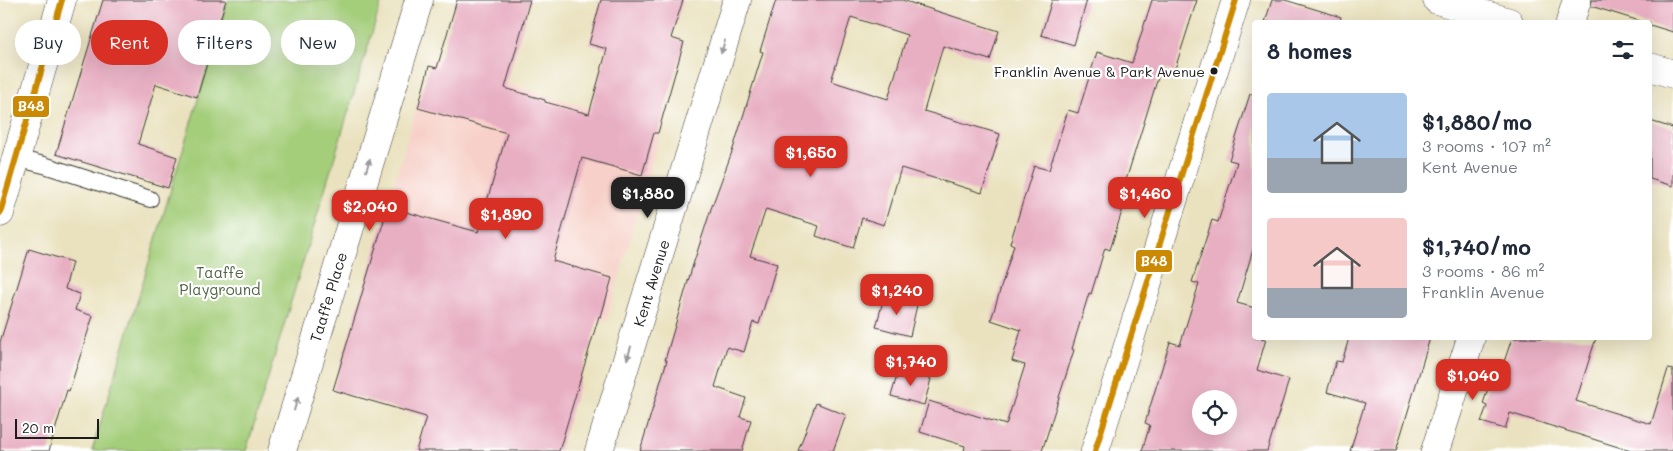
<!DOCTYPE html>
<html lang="en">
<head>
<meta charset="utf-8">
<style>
  :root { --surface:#fff; --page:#f6f6f7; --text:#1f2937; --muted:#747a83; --accent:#d93025 }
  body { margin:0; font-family:Mali,sans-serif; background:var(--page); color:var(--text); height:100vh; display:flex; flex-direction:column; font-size:19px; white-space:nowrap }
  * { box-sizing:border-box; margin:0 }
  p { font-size:16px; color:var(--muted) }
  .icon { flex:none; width:28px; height:28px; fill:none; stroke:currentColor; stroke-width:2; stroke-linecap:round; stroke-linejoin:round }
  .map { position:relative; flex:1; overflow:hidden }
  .details { position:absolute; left:1252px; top:20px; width:400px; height:320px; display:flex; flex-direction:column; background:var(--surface); border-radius:5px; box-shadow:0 5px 20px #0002 }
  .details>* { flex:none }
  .banner { position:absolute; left:15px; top:20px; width:475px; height:45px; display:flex; gap:10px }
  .fabs { position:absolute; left:1192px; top:390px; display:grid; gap:10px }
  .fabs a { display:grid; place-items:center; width:45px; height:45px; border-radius:50%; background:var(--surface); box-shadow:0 5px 20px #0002; font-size:25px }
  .scale { position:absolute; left:15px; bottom:12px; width:84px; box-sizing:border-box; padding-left:5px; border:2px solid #1c1c1c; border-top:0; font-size:14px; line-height:18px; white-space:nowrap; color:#1c1c1c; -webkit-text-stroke:4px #fff; paint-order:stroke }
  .price { position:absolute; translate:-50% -42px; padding:0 11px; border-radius:10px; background:var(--accent); color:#fff; font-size:16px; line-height:32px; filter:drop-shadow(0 1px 2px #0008) }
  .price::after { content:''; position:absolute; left:50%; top:30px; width:15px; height:11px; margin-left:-8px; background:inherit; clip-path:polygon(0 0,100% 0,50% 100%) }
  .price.current { background:#222; color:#fff }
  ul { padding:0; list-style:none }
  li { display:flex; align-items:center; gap:15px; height:125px; padding:0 15px }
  li span { display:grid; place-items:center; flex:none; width:140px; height:100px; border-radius:5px; color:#555 }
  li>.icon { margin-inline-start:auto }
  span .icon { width:60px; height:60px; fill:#fffc; stroke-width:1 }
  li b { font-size:21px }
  h2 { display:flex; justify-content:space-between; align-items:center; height:60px; padding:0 15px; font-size:21px }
  .tag { padding:0 18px; border-radius:22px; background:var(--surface); box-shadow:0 5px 20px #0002; font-size:18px; line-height:45px }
  .tag.current { background:var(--accent); color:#fff }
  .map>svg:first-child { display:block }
  .built { fill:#f7d1c9 }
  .green { fill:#a4ce7a; stroke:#60754b }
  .building { fill:#e8afc3; fill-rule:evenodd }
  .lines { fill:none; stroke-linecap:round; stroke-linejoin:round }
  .lane-casing { stroke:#3b3a34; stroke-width:18 }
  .street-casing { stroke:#3b3a34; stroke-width:29 }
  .secondary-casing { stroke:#3b3a34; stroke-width:29 }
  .lane { stroke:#fff; stroke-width:16 }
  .street { stroke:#fff; stroke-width:28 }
  .secondary { stroke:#fff; stroke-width:28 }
  .bus-1-casing { stroke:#fff; stroke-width:10 }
  .bus-1 { stroke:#cb8a06; stroke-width:6 }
  .oneway { fill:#999 }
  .bus-dot { fill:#1c1c1c; stroke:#fff; stroke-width:2 }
  .labels { text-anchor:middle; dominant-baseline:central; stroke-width:4.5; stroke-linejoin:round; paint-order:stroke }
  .bus-label { font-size:14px; fill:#1c1c1c; stroke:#fff; text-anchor:end }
  .park-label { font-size:15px; fill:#526342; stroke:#fff }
  .street-label { font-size:15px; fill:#1c1c1c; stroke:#fff }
  .line-badge { stroke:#fff; stroke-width:2 }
  .badge-label { font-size:14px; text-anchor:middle; font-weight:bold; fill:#fff }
</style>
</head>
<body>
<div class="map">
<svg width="1673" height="451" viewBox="0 0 1673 451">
  <rect width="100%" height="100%" fill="#fff"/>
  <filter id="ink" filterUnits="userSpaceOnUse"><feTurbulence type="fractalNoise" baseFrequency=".02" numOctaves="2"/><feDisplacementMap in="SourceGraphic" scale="10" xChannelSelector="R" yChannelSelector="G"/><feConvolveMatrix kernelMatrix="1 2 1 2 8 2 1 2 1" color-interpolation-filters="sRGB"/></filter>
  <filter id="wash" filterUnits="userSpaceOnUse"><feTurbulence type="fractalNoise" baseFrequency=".0096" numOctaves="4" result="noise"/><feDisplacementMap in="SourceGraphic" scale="20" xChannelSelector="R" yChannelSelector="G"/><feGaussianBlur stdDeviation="1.12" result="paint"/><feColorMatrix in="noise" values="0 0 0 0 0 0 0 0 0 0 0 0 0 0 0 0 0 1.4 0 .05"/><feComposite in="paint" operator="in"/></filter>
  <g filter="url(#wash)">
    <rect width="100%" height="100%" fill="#eae2bf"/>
    <path class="built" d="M 431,59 L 661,131 L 606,322 L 375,248 Z"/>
    <path class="green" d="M 228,0 L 382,0 L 246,451 L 92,451 Z"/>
    <g id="blocks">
      <g class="building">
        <path d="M 103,0 L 226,0 L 197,97 L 156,84 L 138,144 L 177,157 L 168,188 L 56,154 Z"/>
        <path d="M 457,0 L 530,0 L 505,88 L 545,100 L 545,102 L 589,114 L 607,49 L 589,44 L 601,0 L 683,0 L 671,38 L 684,42 L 658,133 L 654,133 L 642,175 L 582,158 L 553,261 L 612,278 L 601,317 L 599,316 L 559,451 L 416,451 L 426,417 L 333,390 L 388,207 L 478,232 L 507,133 L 418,108 L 429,66 L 437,68 Z"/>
        <path d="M 776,0 L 902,0 L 999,31 L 990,60 L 943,46 L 924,111 L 1000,134 L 982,193 L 901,168 L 884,225 L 862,218 L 853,248 L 816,236 L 819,226 L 766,209 L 750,256 L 777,264 L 759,324 L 753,322 L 744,352 L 727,347 L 715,387 L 746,398 L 740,417 L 751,420 L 742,451 L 640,451 L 667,360 L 665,360 L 691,271 L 711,209 L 733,149 L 763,52 L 760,51 ZM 851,17 L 907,35 L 888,99 L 831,81 Z"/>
        <path d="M 1052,0 L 1087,0 L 1074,45 L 1041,35 Z"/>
        <path d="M 1152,0 L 1197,0 L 1174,72 L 1161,68 L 1122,193 L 1127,195 L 1110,250 L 1105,248 L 1091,294 L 1089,293 L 1072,349 L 1074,350 L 1042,451 L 964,451 L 965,446 L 920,432 L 929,401 L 1006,425 L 1025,365 L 1012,361 L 1021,330 L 991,320 L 1014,245 L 1010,243 L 1034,166 L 1049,170 L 1068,110 L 1078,113 L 1097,52 L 1132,63 Z"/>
        <path d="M 1272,0 L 1285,0 L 1341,17 L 1340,22 L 1265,22 Z"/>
        <path d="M 1592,0 L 1673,0 L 1673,32 L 1650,25 L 1650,22 L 1643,22 L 1591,6 Z"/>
        <path d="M 1250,94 L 1255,94 L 1255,243 L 1237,303 L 1255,308 L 1255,338 L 1266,339 L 1257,370 L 1289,380 L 1267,451 L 1142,451 L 1150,425 L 1145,423 L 1170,342 L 1180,345 L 1199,284 L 1192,282 L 1212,220 L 1218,222 L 1237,162 L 1229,160 ZM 1201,399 L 1229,399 L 1229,426 L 1201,426 Z"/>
        <path d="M 1650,121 L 1673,128 L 1673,186 L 1650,179 Z"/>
        <path d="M 29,249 L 72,262 L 65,289 L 80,294 L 75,310 L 93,316 L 69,391 L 67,390 L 49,451 L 0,451 L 0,342 Z"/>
        <path d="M 884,297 L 917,305 L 910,336 L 876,327 Z"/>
        <path d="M 1349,338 L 1430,338 L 1396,451 L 1350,451 L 1365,403 L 1327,392 L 1336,361 L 1342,362 Z"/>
        <path d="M 1512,338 L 1596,338 L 1576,401 L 1651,424 L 1668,369 L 1673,370 L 1673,451 L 1631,451 L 1510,413 L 1505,429 L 1481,422 L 1487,406 L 1483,404 L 1492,375 L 1499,377 Z"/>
        <path d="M 899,369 L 931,379 L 924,405 L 891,396 Z"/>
        <path d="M 816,403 L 846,415 L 833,451 L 798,451 Z"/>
      </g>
    </g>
  </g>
  <g filter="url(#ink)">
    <use href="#blocks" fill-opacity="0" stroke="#3b3a34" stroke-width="1"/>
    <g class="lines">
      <g class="lane-casing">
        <path id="lane" d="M 16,158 L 44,165 L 150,199"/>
      </g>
      <g class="street-casing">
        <g id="street">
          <path d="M 1437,0 L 1509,22"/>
          <path d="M 1570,22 L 1577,0"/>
          <path d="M 1650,67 L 1673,74"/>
          <path d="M 282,451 L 419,0"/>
          <path d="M 1095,451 L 1236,0"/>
          <path d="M 1435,451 L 1471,338"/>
        </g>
      </g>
      <g class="secondary-casing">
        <g id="secondary">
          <path d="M 0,213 L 62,0"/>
          <path d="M 599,451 L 737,0"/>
        </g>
      </g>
      <use href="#lane" class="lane"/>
      <use href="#street" class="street"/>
      <use href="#secondary" class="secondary"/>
      <g class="bus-1-casing">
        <g id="bus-1">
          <path d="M 0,213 L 62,0"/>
          <path d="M 1095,451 L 1236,0"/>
        </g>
      </g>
      <use href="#bus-1" class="bus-1"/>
    </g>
    <defs><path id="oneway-solid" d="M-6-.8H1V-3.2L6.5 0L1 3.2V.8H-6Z" transform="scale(1.25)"/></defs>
    <g class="oneway">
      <use href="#oneway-solid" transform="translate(723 47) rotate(107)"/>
      <use href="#oneway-solid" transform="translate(368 165) rotate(-73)"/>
      <use href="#oneway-solid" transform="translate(629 353) rotate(107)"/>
      <use href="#oneway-solid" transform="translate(296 404) rotate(-73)"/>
    </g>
  </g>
  <circle class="bus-dot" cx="1214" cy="71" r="4.5"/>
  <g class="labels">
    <g class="bus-label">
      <text x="1205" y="71">Franklin Avenue &amp; Park Avenue</text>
    </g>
    <g class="park-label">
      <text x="220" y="272">Taaffe<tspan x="220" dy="17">Playground</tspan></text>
    </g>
    <g class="street-label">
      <text transform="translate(651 283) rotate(-73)">Kent Avenue</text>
      <text transform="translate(328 297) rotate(-73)">Taaffe Place</text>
    </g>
  </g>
  <g class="line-badge">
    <rect x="12" y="95" width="38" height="23" rx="5" fill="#cb8a06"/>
    <rect x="1135" y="249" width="38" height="24" rx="5" fill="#cb8a06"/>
  </g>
  <g class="badge-label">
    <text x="31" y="111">B48</text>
    <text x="1154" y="266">B48</text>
  </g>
</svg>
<div class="fabs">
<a><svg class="icon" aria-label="locate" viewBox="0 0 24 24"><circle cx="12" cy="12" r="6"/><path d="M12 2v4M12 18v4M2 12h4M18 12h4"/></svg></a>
</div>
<div class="scale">20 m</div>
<b class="price" style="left:811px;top:178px">$1,650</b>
<b class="price current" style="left:648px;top:219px">$1,880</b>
<b class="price" style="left:1145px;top:219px">$1,460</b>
<b class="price" style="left:370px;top:232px">$2,040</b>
<b class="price" style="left:506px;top:240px">$1,890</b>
<b class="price" style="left:897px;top:316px">$1,240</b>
<b class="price" style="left:911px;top:387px">$1,740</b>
<b class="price" style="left:1473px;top:401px">$1,040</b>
<div class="banner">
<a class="tag">Buy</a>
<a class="tag current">Rent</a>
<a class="tag">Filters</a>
<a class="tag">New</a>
</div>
<section class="details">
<h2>8 homes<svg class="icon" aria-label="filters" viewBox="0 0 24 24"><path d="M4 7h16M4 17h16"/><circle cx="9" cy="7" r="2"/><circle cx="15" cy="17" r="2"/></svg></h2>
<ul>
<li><span style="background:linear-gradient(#a9c7e8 65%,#9aa5b1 0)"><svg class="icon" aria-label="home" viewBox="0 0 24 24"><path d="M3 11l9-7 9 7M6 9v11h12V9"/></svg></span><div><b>$1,880/mo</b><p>3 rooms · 107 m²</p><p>Kent Avenue</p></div></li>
<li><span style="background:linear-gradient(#f6c9c9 70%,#9aa5b1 0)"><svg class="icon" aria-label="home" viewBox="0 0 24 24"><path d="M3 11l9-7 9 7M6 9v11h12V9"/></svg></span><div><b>$1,740/mo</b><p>3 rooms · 86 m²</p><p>Franklin Avenue</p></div></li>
</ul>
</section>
</div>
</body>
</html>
